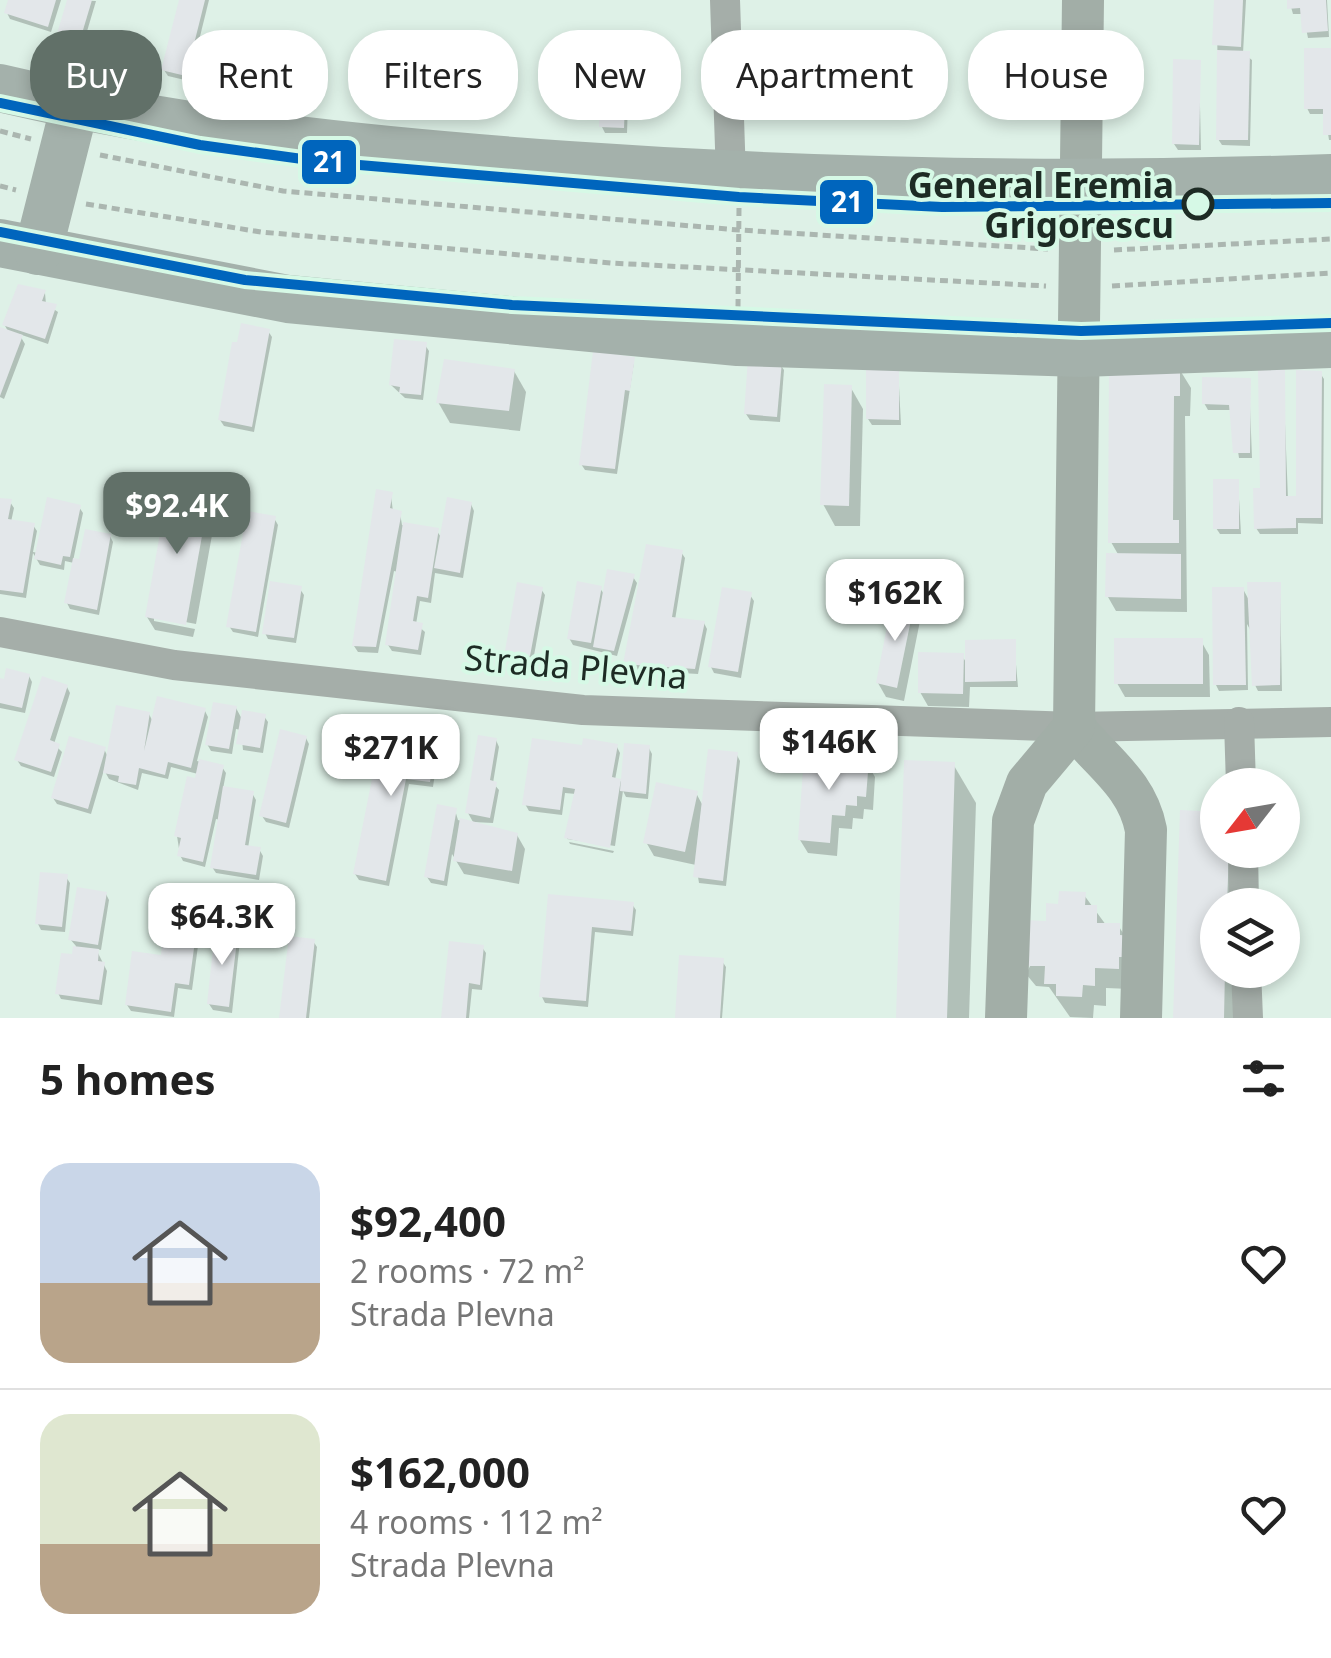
<!DOCTYPE html>
<html lang="en">
<head>
<meta charset="utf-8">
<style>
  :root { --surface:#fff; --page:#f2f2f2; --text:#222; --muted:#767676; --line:#e0e0e0; --accent:#617068 }
  body { margin:0; font-family:"Noto Sans",sans-serif; background:var(--page); color:var(--text); height:100vh; display:flex; flex-direction:column; font-size:38px; white-space:nowrap }
  * { box-sizing:border-box; margin:0 }
  p { font-size:32px; color:var(--muted) }
  .icon { flex:none; width:55px; height:55px; fill:none; stroke:currentColor; stroke-width:2; stroke-linecap:round; stroke-linejoin:round }
  .map { position:relative; height:1018px; overflow:hidden }
  .drawer { display:flex; flex-direction:column; background:var(--surface); flex:1 }
  .drawer>* { flex:none }
  .banner { position:absolute; left:30px; top:30px; width:1272px; height:90px; display:flex; gap:20px }
  .needle { width:65px; rotate:239deg }
  .buttons { position:absolute; left:1200px; top:768px; display:grid; gap:20px }
  .buttons a { display:grid; place-items:center; width:100px; height:100px; border-radius:50%; background:var(--surface); box-shadow:0 5px 15px #0003; font-size:50px }
  .price { position:absolute; translate:-50% -85px; padding:0 22px; border-radius:20px; background:#fff; color:#222; font-size:32px; line-height:65px; filter:drop-shadow(0 2px 5px #0008) }
  .price::after { content:''; position:absolute; left:50%; top:60px; width:30px; height:22px; margin-left:-15px; background:inherit; clip-path:polygon(0 0,100% 0,50% 100%) }
  .price.current { background:var(--accent); color:#fff }
  ul { padding:0; list-style:none }
  li { display:flex; align-items:center; gap:30px; height:250px; padding:0 40px }
  li+li { border-top:2px solid var(--line) }
  li span { display:grid; place-items:center; flex:none; width:280px; height:200px; border-radius:30px; color:#555 }
  li>.icon { margin-inline-start:auto }
  span .icon { width:120px; height:120px; fill:#fffc; stroke-width:1 }
  li b { font-size:42px }
  h2 { display:flex; justify-content:space-between; align-items:center; height:120px; padding:0 40px; font-size:42px }
  .pill { padding:0 35px; border-radius:40px; background:var(--surface); box-shadow:0 5px 15px #0003; font-size:35px; line-height:90px }
  .pill.current { background:var(--accent); color:#fff }
  .map>svg:first-child { display:block }
  .shadow { fill:#0003 }
  .building { fill:#e3e7ea }
  .lines { fill:none; stroke-linecap:round; stroke-linejoin:round }
  .path { stroke:#abb6b0; stroke-width:5; stroke-dasharray:8 5; stroke-linecap:butt }
  .street { stroke:#a5aea9; stroke-width:30 }
  .secondary { stroke:#a2aea7; stroke-width:42 }
  .primary { stroke:#a4b1ab; stroke-width:48 }
  .tram-1-casing { stroke:#d6f9e6; stroke-width:18 }
  .tram-1 { stroke:#0065bd; stroke-width:10 }
  .stop-dot { fill:#d6f9e6; stroke:#1d2b24; stroke-width:5 }
  .labels { text-anchor:middle; dominant-baseline:central; stroke-width:8; stroke-linejoin:round; paint-order:stroke }
  .stop-label { font-size:35px; font-weight:bold; fill:#1d2b24; stroke:#d6f9e6; text-anchor:end }
  .street-label { font-size:35px; fill:#1d2b24; stroke:#d6f9e6 }
  .line-badge { stroke:#d6f9e6; stroke-width:4 }
  .badge-label { font-size:28px; text-anchor:middle; font-weight:bold; fill:#fff }
</style>
</head>
<body>
<div class="map">
<svg width="1331" height="1018" viewBox="0 0 1331 1018">
  <rect width="100%" height="100%" fill="#def1e7"/>
  <g class="shadow">
    <path d="M 11,0 L 61,0 L 51,32 L 10,19 L 7,13 Z"/>
    <path d="M 70,0 L 96,1 L 77,65 L 57,60 L 54,54 Z"/>
    <path d="M 182,0 L 209,0 L 189,81 L 168,76 L 164,70 Z"/>
    <path d="M 1217,0 L 1246,0 L 1243,53 L 1252,60 L 1250,146 L 1222,145 L 1218,139 Z"/>
    <path d="M 1289,0 L 1327,0 L 1329,37 L 1308,38 L 1303,14 L 1293,14 Z"/>
    <path d="M 626,36 L 630,42 L 627,133 L 605,133 L 602,127 Z"/>
    <path d="M 1331,50 L 1331,140 L 1329,140 L 1325,114 L 1310,114 L 1307,108 Z"/>
    <path d="M 1199,62 L 1201,150 L 1178,150 L 1174,144 Z"/>
    <path d="M 45,293 L 46,304 L 58,312 L 48,344 L 19,334 L 25,344 L 4,399 L 0,397 L 0,329 L 9,333 L 4,324 Z"/>
    <path d="M 268,331 L 272,337 L 254,432 L 224,426 L 220,420 Z"/>
    <path d="M 425,345 L 429,351 L 423,400 L 405,398 L 391,385 Z"/>
    <path d="M 595,354 L 634,362 L 617,474 L 585,470 L 581,464 Z"/>
    <path d="M 780,364 L 784,370 L 780,422 L 750,420 L 746,414 Z"/>
    <path d="M 898,367 L 901,425 L 872,425 L 868,419 Z"/>
    <path d="M 1178,367 L 1191,388 L 1190,416 L 1185,416 L 1187,612 L 1116,611 L 1108,597 L 1119,556 L 1111,542 Z"/>
    <path d="M 514,371 L 526,392 L 520,431 L 450,423 L 438,402 Z"/>
    <path d="M 1283,373 L 1288,499 L 1298,498 L 1320,373 L 1324,379 L 1323,524 L 1298,523 L 1298,534 L 1260,534 L 1256,528 Z"/>
    <path d="M 1249,380 L 1252,458 L 1239,458 L 1232,410 L 1208,410 L 1204,403 Z"/>
    <path d="M 851,388 L 863,409 L 860,526 L 835,526 L 823,504 Z"/>
    <path d="M 1238,481 L 1241,534 L 1220,534 L 1216,528 Z"/>
    <path d="M 378,492 L 391,495 L 393,512 L 400,513 L 402,525 L 437,531 L 442,539 L 471,504 L 474,511 L 463,578 L 435,573 L 431,603 L 420,601 L 416,624 L 425,632 L 421,655 L 392,651 L 388,645 L 398,572 L 394,571 L 378,653 L 358,652 L 354,646 Z"/>
    <path d="M 207,499 L 216,513 L 196,624 L 154,616 L 154,621 L 195,629 L 193,637 L 155,630 L 147,617 Z"/>
    <path d="M 0,500 L 10,502 L 14,508 L 11,522 L 33,525 L 37,531 L 33,552 L 38,553 L 79,507 L 83,513 L 73,561 L 81,562 L 110,536 L 113,542 L 99,615 L 70,609 L 67,603 L 74,563 L 65,561 L 64,570 L 40,565 L 33,553 L 26,598 L 0,594 Z"/>
    <path d="M 274,518 L 278,525 L 258,637 L 233,632 L 229,626 Z"/>
    <path d="M 681,552 L 685,558 L 675,620 L 704,623 L 707,629 L 698,674 L 630,670 L 626,664 Z"/>
    <path d="M 633,577 L 637,583 L 617,656 L 573,645 L 569,638 L 600,588 L 605,596 Z"/>
    <path d="M 1280,584 L 1282,691 L 1258,691 L 1255,685 L 1254,637 L 1247,624 L 1248,690 L 1219,691 L 1216,685 L 1243,589 L 1250,602 Z"/>
    <path d="M 300,589 L 304,595 L 296,643 L 268,639 L 265,633 Z"/>
    <path d="M 541,589 L 545,595 L 533,661 L 511,657 L 507,651 Z"/>
    <path d="M 750,595 L 754,601 L 741,678 L 714,673 L 711,667 Z"/>
    <path d="M 912,607 L 920,621 L 904,701 L 886,697 L 878,683 Z"/>
    <path d="M 1201,641 L 1209,655 L 1210,697 L 1125,697 L 1117,683 Z"/>
    <path d="M 1014,642 L 1018,687 L 970,687 L 969,707 L 928,706 L 920,692 L 962,656 L 968,665 Z"/>
    <path d="M 29,676 L 32,682 L 25,713 L 0,708 L 0,681 Z"/>
    <path d="M 67,687 L 70,693 L 54,744 L 62,752 L 54,777 L 21,766 L 17,760 Z"/>
    <path d="M 236,708 L 243,721 L 264,716 L 268,722 L 263,753 L 243,750 L 241,730 L 236,729 L 232,754 L 211,751 L 207,744 Z"/>
    <path d="M 205,711 L 208,717 L 197,761 L 222,767 L 226,773 L 223,789 L 252,793 L 256,800 L 248,848 L 259,849 L 263,856 L 259,880 L 216,873 L 212,867 L 220,820 L 216,819 L 205,867 L 183,861 L 180,855 L 177,836 L 198,774 L 171,767 L 168,779 L 142,773 L 138,790 L 109,779 L 104,770 L 91,814 L 57,804 L 53,798 L 104,749 L 108,757 L 149,714 L 153,722 Z"/>
    <path d="M 436,733 L 440,739 L 433,787 L 409,784 L 389,886 L 359,880 L 355,874 L 402,746 L 405,756 L 413,758 Z"/>
    <path d="M 306,738 L 309,744 L 289,828 L 266,822 L 262,816 Z"/>
    <path d="M 496,740 L 499,747 L 493,783 L 499,790 L 493,823 L 473,822 L 468,813 Z"/>
    <path d="M 617,747 L 620,753 L 615,780 L 624,782 L 649,748 L 652,754 L 648,799 L 626,797 L 623,791 L 615,846 L 567,839 L 576,794 L 565,793 L 562,815 L 529,811 L 525,804 L 584,748 Z"/>
    <path d="M 737,755 L 740,761 L 726,886 L 699,883 L 696,865 L 654,856 L 646,842 L 696,793 L 703,806 Z"/>
    <path d="M 867,763 L 875,777 L 873,810 L 864,809 L 863,819 L 853,818 L 852,829 L 839,828 L 837,856 L 808,853 L 800,840 Z"/>
    <path d="M 907,763 L 953,764 L 976,803 L 969,1018 L 899,1018 Z"/>
    <path d="M 455,810 L 458,820 L 517,835 L 525,849 L 519,884 L 464,874 L 452,854 L 447,886 L 431,883 L 427,877 Z"/>
    <path d="M 1182,813 L 1218,850 L 1249,850 L 1250,905 L 1218,905 L 1218,970 L 1248,970 L 1246,1018 L 1176,1018 Z"/>
    <path d="M 569,842 L 614,851 L 613,853 L 570,844 Z"/>
    <path d="M 66,877 L 70,883 L 65,932 L 41,930 L 38,924 Z"/>
    <path d="M 106,894 L 109,900 L 101,950 L 96,949 L 107,971 L 102,1005 L 61,999 L 58,993 L 76,946 L 70,939 Z"/>
    <path d="M 1084,895 L 1106,925 L 1118,925 L 1126,938 L 1130,989 L 1106,988 L 1106,1006 L 1094,1005 L 1093,1018 L 1070,1017 L 1049,987 L 1036,986 L 1026,974 L 1061,906 Z"/>
    <path d="M 551,897 L 632,904 L 636,910 L 633,936 L 595,932 L 588,1007 L 545,1003 L 542,997 Z"/>
    <path d="M 213,916 L 216,932 L 237,935 L 240,941 L 232,1013 L 213,1010 L 209,1004 L 215,949 L 198,946 L 192,990 L 178,988 L 174,1017 L 131,1011 L 127,1005 L 163,958 Z"/>
    <path d="M 291,939 L 313,941 L 317,947 L 309,1018 L 282,1018 Z"/>
    <path d="M 451,944 L 482,947 L 486,953 L 482,990 L 472,989 L 469,1018 L 443,1018 Z"/>
    <path d="M 682,958 L 722,961 L 726,967 L 722,1018 L 677,1018 Z"/>
  </g>
  <g class="building">
    <path d="M 8,0 L 56,0 L 48,27 L 4,13 Z"/>
    <path d="M 67,0 L 92,0 L 74,60 L 51,54 Z"/>
    <path d="M 179,0 L 205,0 L 186,76 L 161,70 Z"/>
    <path d="M 1214,0 L 1243,0 L 1241,47 L 1212,45 Z"/>
    <path d="M 1287,0 L 1326,0 L 1328,31 L 1302,33 L 1300,8 L 1287,9 Z"/>
    <path d="M 603,32 L 628,34 L 624,128 L 599,127 Z"/>
    <path d="M 1304,48 L 1331,48 L 1331,135 L 1323,135 L 1323,109 L 1304,109 Z"/>
    <path d="M 1217,50 L 1250,51 L 1248,140 L 1216,140 Z"/>
    <path d="M 1173,59 L 1201,60 L 1199,145 L 1172,144 Z"/>
    <path d="M 18,284 L 46,290 L 42,301 L 57,304 L 45,339 L 2,325 Z"/>
    <path d="M 241,323 L 270,329 L 252,427 L 218,420 L 232,342 L 237,342 Z"/>
    <path d="M 0,327 L 23,335 L 0,396 Z"/>
    <path d="M 394,339 L 427,342 L 421,395 L 399,393 L 400,387 L 389,385 Z"/>
    <path d="M 593,351 L 635,357 L 630,391 L 625,390 L 615,469 L 579,465 Z"/>
    <path d="M 748,358 L 782,361 L 777,417 L 744,414 Z"/>
    <path d="M 444,359 L 515,369 L 509,411 L 436,403 Z"/>
    <path d="M 866,364 L 899,364 L 899,420 L 866,419 Z"/>
    <path d="M 1109,364 L 1180,364 L 1180,396 L 1174,396 L 1173,520 L 1179,520 L 1179,543 L 1108,543 Z"/>
    <path d="M 1258,370 L 1285,370 L 1286,496 L 1296,496 L 1296,370 L 1322,371 L 1321,518 L 1296,518 L 1296,528 L 1254,529 L 1253,488 L 1260,488 Z"/>
    <path d="M 1202,377 L 1251,378 L 1250,453 L 1233,453 L 1229,405 L 1202,404 Z"/>
    <path d="M 824,384 L 852,385 L 849,506 L 820,505 Z"/>
    <rect x="1213" y="479" width="26" height="50"/>
    <path d="M 168,489 L 209,497 L 186,625 L 145,617 Z"/>
    <path d="M 376,489 L 393,492 L 390,508 L 402,511 L 376,647 L 352,646 Z"/>
    <path d="M 47,497 L 81,505 L 70,557 L 63,556 L 61,565 L 34,559 Z"/>
    <path d="M 447,497 L 472,502 L 460,573 L 434,568 Z"/>
    <path d="M 0,498 L 12,499 L 8,519 L 35,523 L 23,593 L 0,590 Z"/>
    <path d="M 247,511 L 276,516 L 256,632 L 226,627 Z"/>
    <path d="M 403,522 L 439,528 L 428,598 L 417,596 L 413,621 L 423,623 L 418,650 L 385,645 Z"/>
    <path d="M 85,529 L 111,534 L 97,610 L 64,603 L 73,558 L 79,559 Z"/>
    <path d="M 646,544 L 683,550 L 672,617 L 705,621 L 695,669 L 623,664 Z"/>
    <path d="M 1106,553 L 1181,554 L 1181,599 L 1105,597 Z"/>
    <path d="M 607,569 L 635,574 L 614,651 L 593,647 Z"/>
    <path d="M 270,581 L 302,586 L 294,638 L 262,634 Z"/>
    <path d="M 577,581 L 602,586 L 591,643 L 567,639 Z"/>
    <path d="M 517,582 L 543,587 L 530,656 L 505,651 Z"/>
    <path d="M 1247,582 L 1281,582 L 1280,685 L 1252,686 Z"/>
    <path d="M 722,587 L 752,592 L 738,672 L 708,667 Z"/>
    <path d="M 1212,587 L 1244,587 L 1246,685 L 1213,685 Z"/>
    <path d="M 892,601 L 914,605 L 897,688 L 876,683 Z"/>
    <rect x="1114" y="638" width="89" height="46"/>
    <path d="M 1016,639 L 1016,681 L 965,682 L 965,640 Z"/>
    <path d="M 918,652 L 964,653 L 963,694 L 918,693 Z"/>
    <path d="M 6,668 L 30,674 L 22,708 L 0,703 L 0,678 L 4,679 Z"/>
    <path d="M 42,676 L 68,685 L 50,740 L 60,744 L 51,772 L 14,760 Z"/>
    <path d="M 157,696 L 206,708 L 191,768 L 168,762 L 165,775 L 139,768 L 136,785 L 118,782 L 119,776 L 103,773 L 116,705 L 150,712 L 144,751 Z"/>
    <path d="M 213,702 L 237,706 L 229,749 L 205,745 Z"/>
    <path d="M 242,710 L 266,714 L 260,748 L 236,744 Z"/>
    <path d="M 416,727 L 438,730 L 430,782 L 406,779 L 386,881 L 353,874 L 380,739 L 404,744 L 402,753 L 411,755 Z"/>
    <path d="M 280,729 L 307,736 L 286,823 L 259,816 Z"/>
    <path d="M 478,735 L 497,738 L 490,780 L 497,782 L 490,818 L 465,813 Z"/>
    <path d="M 69,736 L 106,747 L 88,809 L 51,798 Z"/>
    <path d="M 532,738 L 582,745 L 583,738 L 618,744 L 612,777 L 621,779 L 610,848 L 564,838 L 575,789 L 563,787 L 560,810 L 522,805 Z"/>
    <path d="M 624,743 L 650,745 L 646,794 L 620,791 Z"/>
    <path d="M 708,749 L 738,752 L 723,881 L 693,877 Z"/>
    <path d="M 804,755 L 869,760 L 866,797 L 857,796 L 857,806 L 846,805 L 845,816 L 832,815 L 830,843 L 798,840 Z"/>
    <path d="M 199,759 L 224,765 L 203,862 L 177,856 L 181,838 L 174,836 L 187,776 L 195,778 Z"/>
    <path d="M 904,760 L 955,762 L 947,1018 L 896,1018 Z"/>
    <path d="M 656,782 L 698,791 L 685,852 L 643,843 Z"/>
    <path d="M 223,786 L 254,791 L 245,845 L 261,847 L 256,875 L 210,868 Z"/>
    <path d="M 437,804 L 457,808 L 444,881 L 424,877 Z"/>
    <path d="M 1180,810 L 1218,812 L 1218,850 L 1229,850 L 1227,905 L 1218,905 L 1218,970 L 1225,970 L 1224,1018 L 1173,1018 Z"/>
    <path d="M 460,818 L 518,833 L 512,871 L 453,861 Z"/>
    <path d="M 40,872 L 68,874 L 62,927 L 35,924 Z"/>
    <path d="M 77,887 L 107,892 L 98,945 L 68,940 Z"/>
    <path d="M 1059,891 L 1086,892 L 1085,905 L 1097,905 L 1097,923 L 1120,923 L 1120,935 L 1131,936 L 1130,957 L 1119,957 L 1119,969 L 1095,968 L 1095,986 L 1083,985 L 1082,997 L 1056,996 L 1056,984 L 1044,984 L 1045,966 L 1021,966 L 1022,920 L 1046,921 L 1046,903 L 1058,904 Z"/>
    <path d="M 548,894 L 634,902 L 631,931 L 592,927 L 586,1001 L 539,997 Z"/>
    <path d="M 173,909 L 215,914 L 212,943 L 195,941 L 189,985 L 175,983 L 171,1012 L 125,1005 L 132,951 L 161,955 L 162,945 L 169,946 Z"/>
    <path d="M 215,930 L 238,932 L 229,1007 L 207,1004 Z"/>
    <path d="M 289,936 L 315,939 L 306,1018 L 279,1018 Z"/>
    <path d="M 449,941 L 484,945 L 480,985 L 469,983 L 466,1018 L 441,1018 Z"/>
    <path d="M 73,946 L 99,949 L 98,961 L 105,962 L 99,1000 L 55,994 L 61,953 L 72,954 Z"/>
    <path d="M 679,955 L 724,958 L 720,1018 L 675,1018 Z"/>
  </g>
  <g class="lines">
    <g class="path">
      <path d="M 0,131 L 31,139"/>
      <path d="M 100,155 L 283,191 L 739,230 L 1048,249"/>
      <path d="M 0,186 L 16,190"/>
      <path d="M 86,204 L 261,232 L 611,263 L 1046,286"/>
      <path d="M 1114,250 L 1331,239"/>
      <path d="M 1112,286 L 1331,273"/>
      <path d="M 738,307 L 739,208"/>
    </g>
    <g class="street">
      <path d="M 725,0 L 731,177"/>
      <path d="M 0,632 L 174,665 L 583,710 L 1074,727 L 1331,722"/>
      <path d="M 1239,722 L 1241,785"/>
      <path d="M 1243,850 L 1244,905"/>
      <path d="M 1246,970 L 1248,1018"/>
    </g>
    <g class="secondary">
      <path d="M 1074,727 C 1101,762 1137,783 1146,830 L 1141,1018"/>
      <path d="M 1006,1018 L 1013,821 L 1027,783 L 1074,727 L 1083,0"/>
    </g>
    <g class="primary">
      <path d="M 0,88 C 191,133 373,151 568,165 C 822,183 1077,187 1331,178"/>
      <path d="M 0,243 L 288,299 L 738,342 L 1081,353 L 1331,344"/>
      <path d="M 38,251 L 75,105"/>
    </g>
    <g class="tram-1-casing">
      <g id="tram-1">
        <path d="M 0,103 L 200,145 L 324,162 L 739,197 L 942,207 L 1331,203"/>
        <path d="M 0,232 L 245,280 L 512,305 L 1081,331 L 1331,323"/>
      </g>
    </g>
    <use href="#tram-1" class="tram-1"/>
  </g>
  <circle class="stop-dot" cx="1198" cy="204" r="14"/>
  <g class="labels">
    <g class="stop-label">
      <text x="1174" y="184">General Eremia<tspan x="1174" dy="40">Grigorescu</tspan></text>
    </g>
    <g class="street-label">
      <text transform="translate(576 666) rotate(5)">Strada Plevna</text>
    </g>
  </g>
  <g class="line-badge">
    <rect x="300" y="138" width="58" height="48" rx="10" fill="#0065bd"/>
    <rect x="818" y="178" width="57" height="48" rx="10" fill="#0065bd"/>
  </g>
  <g class="badge-label">
    <text x="329" y="172">21</text>
    <text x="847" y="212">21</text>
  </g>
</svg>
<div class="buttons">
<a><svg class="needle" viewBox="-14 -14 28 28"><path d="M0-13l5 13h-10z" fill="#e53935"/><path d="M0 13l5-13h-10z" fill="#767676"/></svg></a>
<a><svg class="icon" aria-label="layers" viewBox="0 0 24 24"><path d="M12 4l9 5-9 5-9-5zM3 14l9 5 9-5"/></svg></a>
</div>
<b class="price current" style="left:177px;top:557px">$92.4K</b>
<b class="price" style="left:895px;top:644px">$162K</b>
<b class="price" style="left:829px;top:793px">$146K</b>
<b class="price" style="left:391px;top:799px">$271K</b>
<b class="price" style="left:222px;top:968px">$64.3K</b>
<div class="banner">
<a class="pill current">Buy</a>
<a class="pill">Rent</a>
<a class="pill">Filters</a>
<a class="pill">New</a>
<a class="pill">Apartment</a>
<a class="pill">House</a>
</div>
</div>
<section class="drawer">
<h2>5 homes<svg class="icon" aria-label="filters" viewBox="0 0 24 24"><path d="M4 7h16M4 17h16"/><circle cx="9" cy="7" r="2"/><circle cx="15" cy="17" r="2"/></svg></h2>
<ul>
<li><span style="background:linear-gradient(#c9d6e8 60%,#b9a48a 0)"><svg class="icon" aria-label="home" viewBox="0 0 24 24"><path d="M3 11l9-7 9 7M6 9v11h12V9"/></svg></span><div><b>$92,400</b><p>2 rooms · 72 m²</p><p>Strada Plevna</p></div><svg class="icon" aria-label="heart" viewBox="0 0 24 24"><path d="M12 20l-8-8c-3-5 5-10 8-4 3-6 11-1 8 4z"/></svg></li>
<li><span style="background:linear-gradient(#dfe7d0 65%,#b9a48a 0)"><svg class="icon" aria-label="home" viewBox="0 0 24 24"><path d="M3 11l9-7 9 7M6 9v11h12V9"/></svg></span><div><b>$162,000</b><p>4 rooms · 112 m²</p><p>Strada Plevna</p></div><svg class="icon" aria-label="heart" viewBox="0 0 24 24"><path d="M12 20l-8-8c-3-5 5-10 8-4 3-6 11-1 8 4z"/></svg></li>
</ul>
</section>
</body>
</html>
